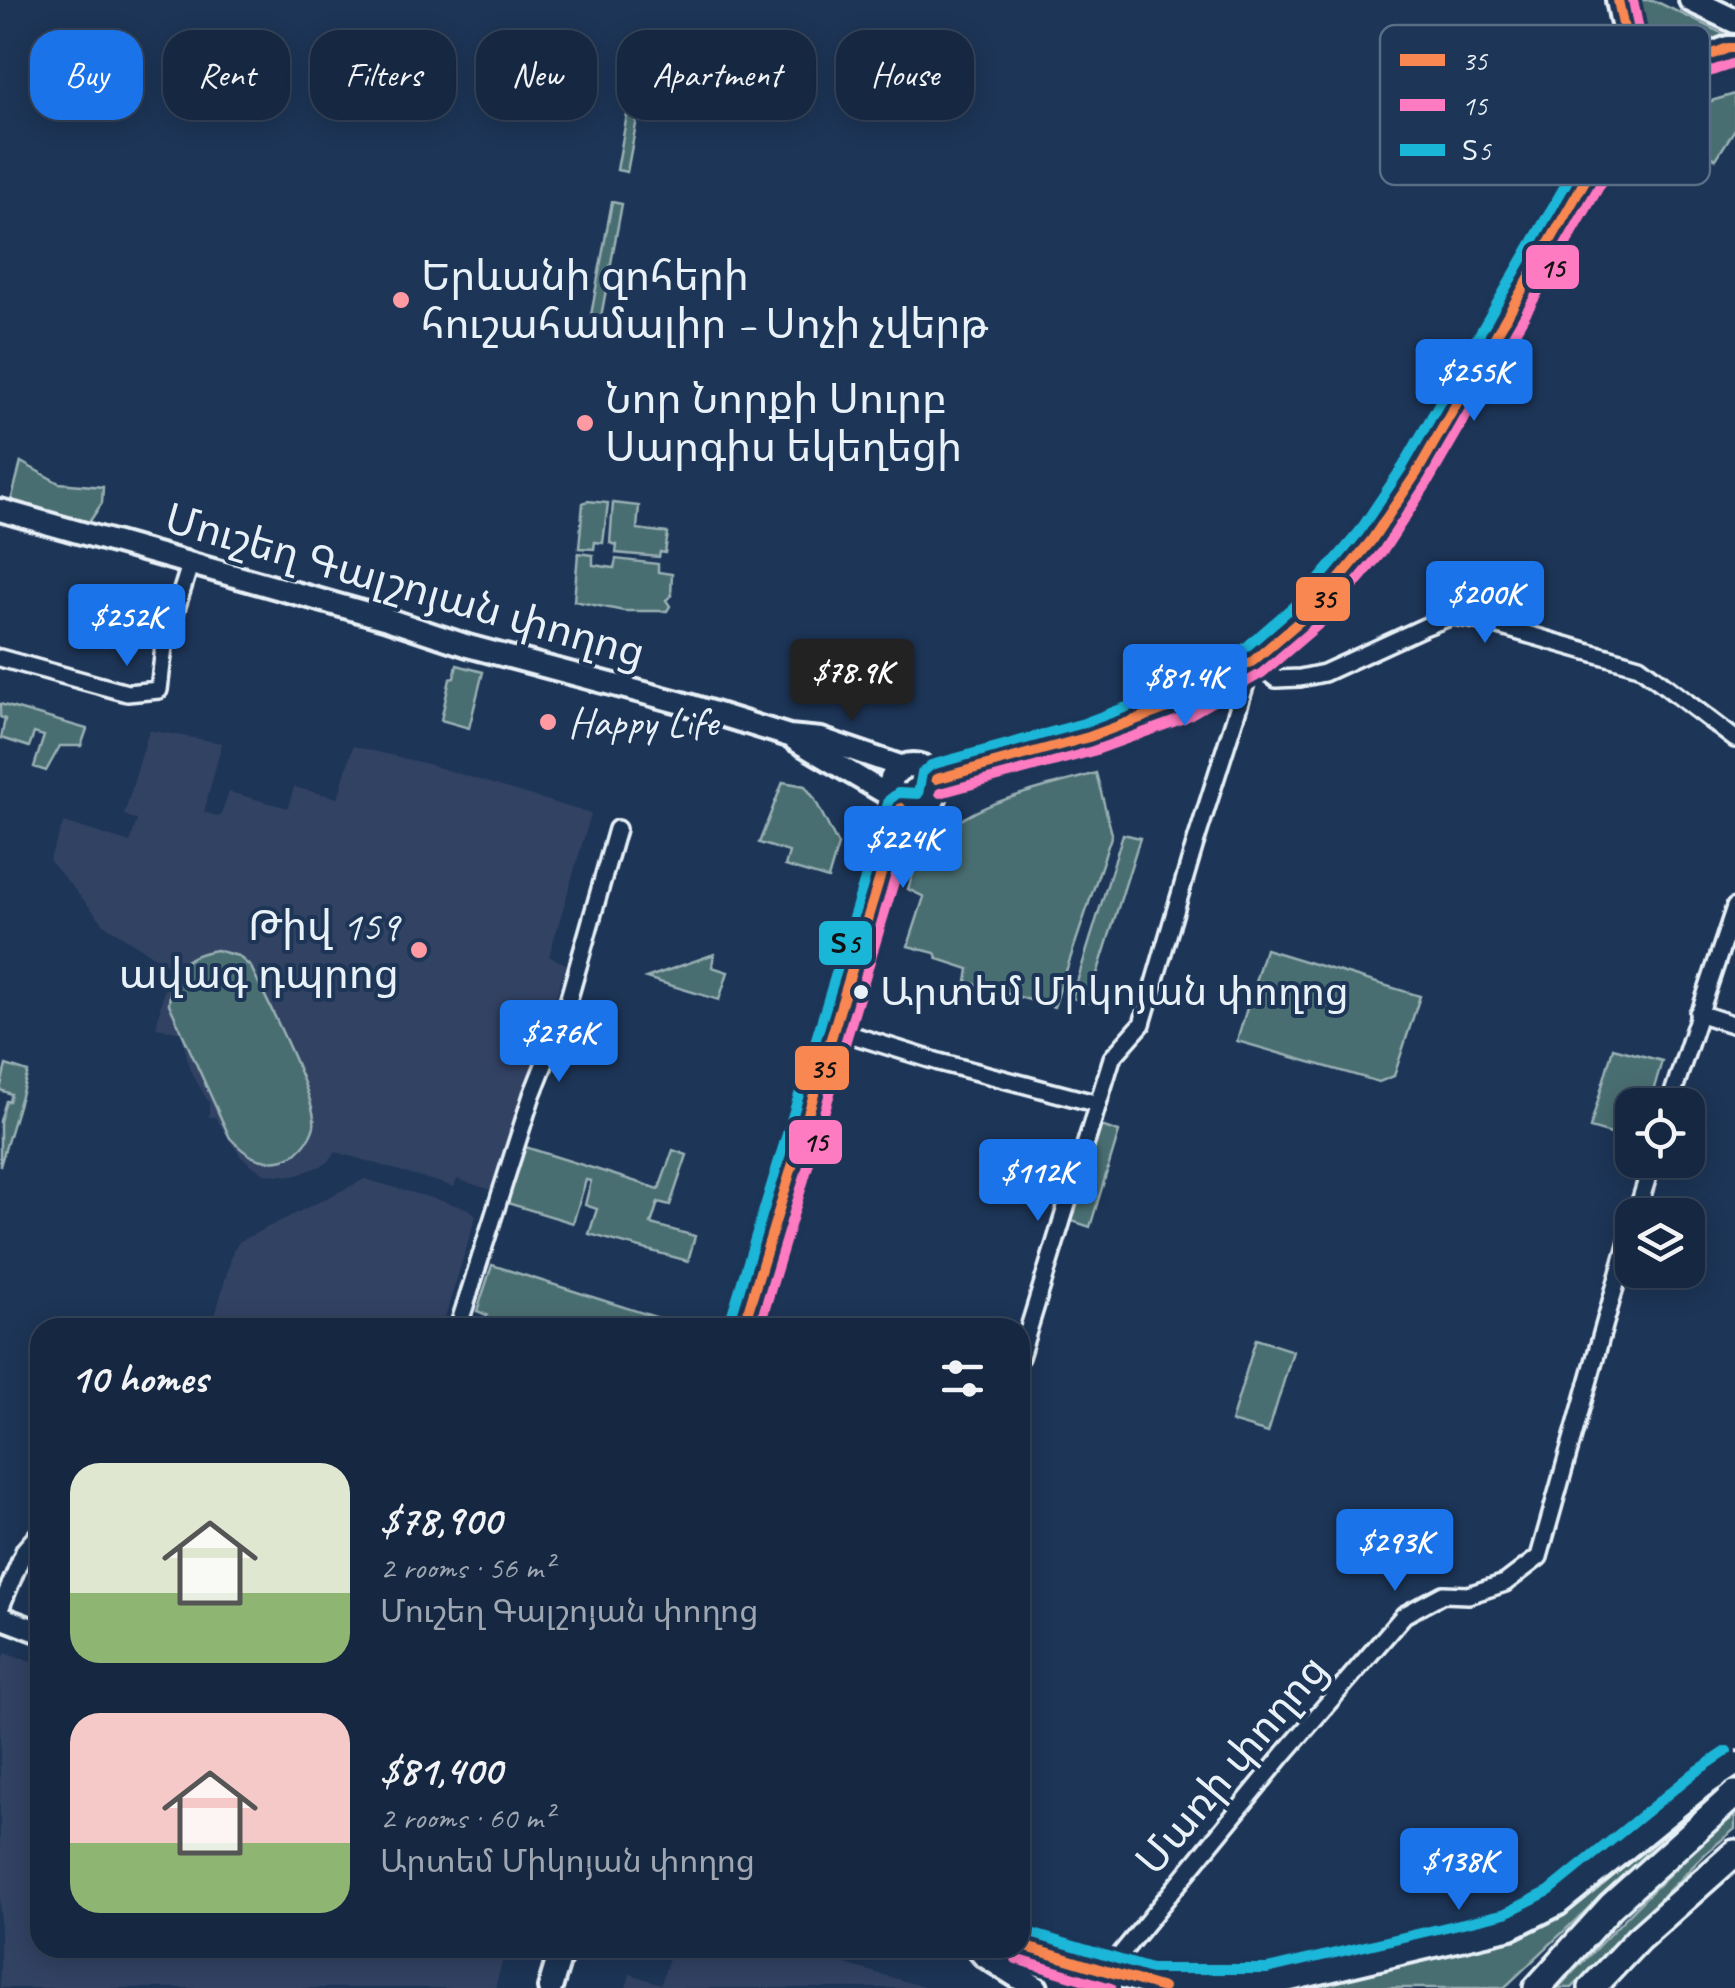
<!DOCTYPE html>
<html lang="en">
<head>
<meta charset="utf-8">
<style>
  :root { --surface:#162841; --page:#1f3048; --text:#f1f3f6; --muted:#9ea6b1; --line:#35445a; --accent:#1a73e8 }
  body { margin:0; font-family:Caveat,"Noto Sans Armenian",sans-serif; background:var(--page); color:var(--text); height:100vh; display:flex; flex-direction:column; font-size:38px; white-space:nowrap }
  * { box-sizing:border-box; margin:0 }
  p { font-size:32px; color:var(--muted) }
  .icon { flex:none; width:55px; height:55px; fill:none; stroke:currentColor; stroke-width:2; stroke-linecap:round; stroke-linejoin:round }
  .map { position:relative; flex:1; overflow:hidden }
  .details { position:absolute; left:30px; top:1318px; width:1000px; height:640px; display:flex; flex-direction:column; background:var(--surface); border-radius:30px; box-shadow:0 5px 25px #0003,0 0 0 2px var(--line) }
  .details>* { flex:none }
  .hud { position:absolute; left:30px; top:30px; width:1000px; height:90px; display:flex; gap:20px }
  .fabs { position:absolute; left:1615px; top:1088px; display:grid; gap:20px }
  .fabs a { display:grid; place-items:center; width:90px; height:90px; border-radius:20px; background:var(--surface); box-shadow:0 5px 25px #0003,0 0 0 2px var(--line); font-size:50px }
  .price { position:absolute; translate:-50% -85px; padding:0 22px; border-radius:10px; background:var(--accent); color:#fff; font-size:32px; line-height:65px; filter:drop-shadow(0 2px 5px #0008) }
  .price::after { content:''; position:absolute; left:50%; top:60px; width:30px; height:22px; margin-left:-15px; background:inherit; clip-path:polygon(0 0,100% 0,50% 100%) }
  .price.active { background:#222; color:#fff }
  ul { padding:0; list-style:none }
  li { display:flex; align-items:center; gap:30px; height:250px; padding:0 40px }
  li span { display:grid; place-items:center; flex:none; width:280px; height:200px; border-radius:30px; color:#555 }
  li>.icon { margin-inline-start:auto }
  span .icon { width:120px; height:120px; fill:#fffc; stroke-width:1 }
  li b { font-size:42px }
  h2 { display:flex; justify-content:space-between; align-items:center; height:120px; padding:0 40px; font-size:42px }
  .tag { padding:0 35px; border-radius:30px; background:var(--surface); box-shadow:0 5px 25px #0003,0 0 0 2px var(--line); font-size:35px; line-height:90px }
  .tag.active { background:var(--accent); color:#fff }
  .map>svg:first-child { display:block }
  .built { fill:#324264 }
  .green { fill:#4a6e71; stroke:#99b0b4; stroke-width:2.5 }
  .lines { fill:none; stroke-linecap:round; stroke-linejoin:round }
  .minor-casing { stroke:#e8f1f8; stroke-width:22 }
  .tertiary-casing { stroke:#e8f1f8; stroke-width:28 }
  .secondary-casing { stroke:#e8f1f8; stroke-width:30 }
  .primary-casing { stroke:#e8f1f8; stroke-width:32 }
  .minor { stroke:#1d3557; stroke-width:15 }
  .tertiary { stroke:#1d3557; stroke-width:20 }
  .secondary { stroke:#1d3557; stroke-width:22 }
  .primary { stroke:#1d3557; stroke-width:25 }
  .bus-1-casing { stroke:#1d3557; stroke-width:18 }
  .bus-2-casing { stroke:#1d3557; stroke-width:18 }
  .bus-3-casing { stroke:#1d3557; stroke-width:18 }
  .bus-1 { stroke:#f88751; stroke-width:10 }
  .bus-2 { stroke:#fe7ac1; stroke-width:10 }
  .bus-3 { stroke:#1ab6d8; stroke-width:10 }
  .poi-dot { fill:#ff9aa2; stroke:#1d3557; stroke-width:4 }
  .bus-dot { fill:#e8f1f8; stroke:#1d3557; stroke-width:4 }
  .labels { text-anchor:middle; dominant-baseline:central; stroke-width:8; stroke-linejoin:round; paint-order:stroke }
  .bus-label { font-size:40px; fill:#e8f1f8; stroke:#1d3557; text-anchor:start }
  .poi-label { font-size:42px; fill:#e8f1f8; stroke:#1d3557; text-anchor:start }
  .street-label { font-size:42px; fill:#e8f1f8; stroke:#1d3557 }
  .key { fill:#1d3557; stroke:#5a6d87; stroke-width:2.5 }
  .key-label { font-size:28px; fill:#e8f1f8 }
  .line-badge { stroke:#1d3557; stroke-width:4 }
  .pale-badge-label { font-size:28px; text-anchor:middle; font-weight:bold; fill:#111 }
</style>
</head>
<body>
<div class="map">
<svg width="1735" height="1988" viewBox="0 0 1735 1988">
  <rect width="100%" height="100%" fill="#1d3557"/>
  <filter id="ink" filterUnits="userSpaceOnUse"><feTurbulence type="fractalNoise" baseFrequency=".01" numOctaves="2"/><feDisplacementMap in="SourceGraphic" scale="20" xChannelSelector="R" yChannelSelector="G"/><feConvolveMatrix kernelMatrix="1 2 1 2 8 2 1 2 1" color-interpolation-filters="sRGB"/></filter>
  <g filter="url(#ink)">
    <g class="built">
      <path d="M 149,730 L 222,743 L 204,812 L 220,817 L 229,792 L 288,808 L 294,787 L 338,798 L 353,746 L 427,764 L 591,814 L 549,956 L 566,964 L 494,1191 L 457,1179 L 454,1187 L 336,1152 L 326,1164 L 295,1176 L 264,1174 L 241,1157 L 215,1117 L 209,1117 L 209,1103 L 190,1070 L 181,1032 L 156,1028 L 169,966 L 106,926 L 49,860 L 64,822 L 130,843 L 137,820 L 124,815 Z"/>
      <path d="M 365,1179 L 469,1209 L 476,1216 L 442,1327 L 212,1327 L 233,1251 L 240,1241 Z"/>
      <path d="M 6,1653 L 40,1664 L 40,1948 L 506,1948 L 495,1988 L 0,1988 L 0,1663 Z"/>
      <path d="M 672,1948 L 790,1948 L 928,1988 L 626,1988 L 630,1974 L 661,1984 Z"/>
    </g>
    <g class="green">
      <path d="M 1627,0 L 1653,0 L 1726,35 L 1679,60 L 1630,100 Z"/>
      <path d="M 638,54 L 649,56 L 627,172 L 617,170 Z"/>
      <path d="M 1735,94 L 1735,129 L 1716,159 L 1671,131 L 1708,102 Z"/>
      <path d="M 612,202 L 622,204 L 601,317 L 591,315 Z"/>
      <path d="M 21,462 L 59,483 L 103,487 L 102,503 L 88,524 L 11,501 Z"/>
      <path d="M 587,501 L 608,503 L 603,543 L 595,542 L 594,549 L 579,548 L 583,503 Z"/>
      <path d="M 613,503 L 639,506 L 637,529 L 668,533 L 665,553 L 660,552 L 659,557 L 616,553 L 617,545 L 610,543 Z"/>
      <path d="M 578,553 L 593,555 L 593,565 L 614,568 L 616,559 L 658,564 L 658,572 L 672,574 L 671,596 L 666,600 L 670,606 L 667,611 L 624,611 L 574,601 Z"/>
      <path d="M 457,665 L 483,672 L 469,728 L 441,720 L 450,679 L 454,678 Z"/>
      <path d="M 0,704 L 87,729 L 81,746 L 60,746 L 46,771 L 34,767 L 44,736 L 34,733 L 29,747 L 1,738 L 5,719 L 0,717 Z"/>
      <path d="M 1096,773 L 1112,834 L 1054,1007 L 967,982 L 969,969 L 938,959 L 935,953 L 908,946 L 924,897 L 908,889 C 912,877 915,864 923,854 C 963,801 1036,791 1096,773 Z"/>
      <path d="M 783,782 L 805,786 L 814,798 L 838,845 L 828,879 L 785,866 L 789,852 L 759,843 Z"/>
      <path d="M 1123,834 L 1140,838 L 1088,1003 L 1072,998 Z"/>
      <path d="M 1265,949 L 1420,996 L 1394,1076 L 1379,1082 L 1237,1041 Z"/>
      <path d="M 216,950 L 238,956 L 251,967 C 264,995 319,1101 314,1126 C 311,1139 297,1156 284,1159 C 258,1165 246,1155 230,1138 L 169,1004 C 171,970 181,956 216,950 Z"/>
      <path d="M 714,954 L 712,967 L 728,972 L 719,1000 L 646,978 Z"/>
      <path d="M 1613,1048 L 1662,1061 L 1649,1105 L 1632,1105 L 1632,1140 L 1590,1128 Z"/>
      <path d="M 6,1065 L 28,1072 L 0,1166 L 0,1121 L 6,1101 L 9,1101 L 11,1094 L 0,1090 Z"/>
      <path d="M 1101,1126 L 1119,1132 L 1090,1227 L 1072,1221 Z"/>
      <path d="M 522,1146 L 659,1189 L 673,1150 L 687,1155 L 670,1205 L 658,1202 L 651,1224 L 695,1236 L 688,1261 L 589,1234 L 597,1209 L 585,1205 L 591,1181 L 586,1180 L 573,1223 L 504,1202 Z"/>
      <path d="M 492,1265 L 662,1319 L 660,1327 L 497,1328 L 484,1324 L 487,1315 L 477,1311 Z"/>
      <path d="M 1256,1339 L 1293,1351 L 1268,1433 L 1231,1422 Z"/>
      <path d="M 1717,1786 L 1504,1988 L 1303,1988 L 1478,1948 L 1538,1927 L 1579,1902 Z"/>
      <path d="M 1735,1815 L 1735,1829 L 1706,1853 L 1572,1988 L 1558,1988 C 1615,1928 1672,1868 1735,1815 Z"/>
    </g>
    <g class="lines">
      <g class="minor-casing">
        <g id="minor">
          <path d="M 0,658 L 127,693 L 159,690 L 164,647 L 190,565"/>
          <path d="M 1698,1013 L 1735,1025"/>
          <path d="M 833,1029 L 939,1062 L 1098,1104"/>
          <path d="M 1669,1105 L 1735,907"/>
          <path d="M 1636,1215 L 1653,1160"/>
          <path d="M 458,1328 L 532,1095 L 565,1012 L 617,829"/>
          <path d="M 1020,1357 L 1112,1058 L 1142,1024 L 1194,847 L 1253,661 L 1276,679 L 1300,678 L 1324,673 L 1424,627 L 1452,616 L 1481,621 L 1639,666 L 1735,739"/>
          <path d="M 0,1609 L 25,1549 L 40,1532"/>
          <path d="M 1107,1971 L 1284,1754 L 1404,1615 L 1443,1594 L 1468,1595 L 1505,1583 L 1539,1557 L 1632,1227"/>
        </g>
      </g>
      <g class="tertiary-casing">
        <g id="tertiary">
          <path d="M 0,510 L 384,618 L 468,646 L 682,703 L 789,736 L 821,739 L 903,767"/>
          <path d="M 795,740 L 890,796"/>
          <path d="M 0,1617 L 40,1632"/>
        </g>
      </g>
      <g class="secondary-casing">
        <g id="secondary">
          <path d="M 1691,0 L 1735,21"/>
          <path d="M 1617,125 L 1627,44 L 1618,0"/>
          <circle cx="913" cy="788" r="23"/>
          <path d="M 936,779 L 1089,737 L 1178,704 L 1253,661 L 1315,608 L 1371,541 L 1416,474 L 1617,125 L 1695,61 L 1728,48 L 1735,48"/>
          <path d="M 743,1328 L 901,808"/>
          <path d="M 1020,1945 L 1160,1987"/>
          <path d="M 978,1948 L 984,1955 L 1036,1988"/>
          <path d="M 1149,1984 L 1269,1984 L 1511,1927 L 1557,1904 L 1703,1785 L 1735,1764"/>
          <path d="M 550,1988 L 562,1948"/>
        </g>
      </g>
      <g class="primary-casing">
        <g id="primary">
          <path d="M 1537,1988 L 1611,1906 L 1735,1794"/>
          <path d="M 1592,1988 L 1638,1939 L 1735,1853"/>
        </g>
      </g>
      <use href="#minor" class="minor"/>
      <use href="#tertiary" class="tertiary"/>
      <use href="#secondary" class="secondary"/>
      <use href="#primary" class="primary"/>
      <g class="bus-1-casing">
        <g id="bus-1">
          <path d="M 1602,150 L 1617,125 L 1627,44 L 1618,0"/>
          <path d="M 936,779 L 1089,737 L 1178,704 L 1253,661 L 1315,608 L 1371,541 L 1416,474 L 1617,125 L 1695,61 L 1728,48 L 1735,48"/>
          <path d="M 743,1328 L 901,808"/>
          <path d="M 1020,1945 L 1163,1988"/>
        </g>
      </g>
      <g class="bus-2-casing">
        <g id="bus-2">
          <path d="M 1615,158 L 1632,128 L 1642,46 L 1633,0"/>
          <path d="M 940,793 L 1093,751 L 1184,718 L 1262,673 L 1325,619 L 1383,551 L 1428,482 L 1629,135 L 1703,74 L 1735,63"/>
          <path d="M 759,1328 L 915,812"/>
          <path d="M 1016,1959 L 1111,1988"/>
        </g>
      </g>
      <g class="bus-3-casing">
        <g id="bus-3">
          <path d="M 729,1324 L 889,800 L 898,793 L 918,794 L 922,773 L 931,765 L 1084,723 L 1172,690 L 1244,649 L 1304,597 L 1359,532 L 1403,466 L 1604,118"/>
          <path d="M 1024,1931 L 1151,1969 L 1267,1969 L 1506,1913 L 1549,1891 L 1694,1773 L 1727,1751"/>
        </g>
      </g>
      <use href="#bus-1" class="bus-1"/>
      <use href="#bus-2" class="bus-2"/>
      <use href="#bus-3" class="bus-3"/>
    </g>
  </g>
  <g class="poi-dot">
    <circle cx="401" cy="300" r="10"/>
    <circle cx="585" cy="423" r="10"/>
    <circle cx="548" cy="722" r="10"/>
    <circle cx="419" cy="950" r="10"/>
  </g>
  <circle class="bus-dot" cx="861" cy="992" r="9"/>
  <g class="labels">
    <g class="bus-label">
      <text x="880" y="992">Արտեմ Միկոյան փողոց</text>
    </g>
    <g class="poi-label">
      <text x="421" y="276">Երևանի զոհերի<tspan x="421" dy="48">հուշահամալիր – Սոչի չվերթ</tspan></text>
      <text x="605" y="399">Նոր Նորքի Սուրբ<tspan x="605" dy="48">Սարգիս եկեղեցի</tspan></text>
      <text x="568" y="722">Happy Life</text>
      <text x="399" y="926" text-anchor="end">Թիվ 159<tspan x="399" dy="48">ավագ դպրոց</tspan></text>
    </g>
    <g class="street-label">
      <text transform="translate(405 586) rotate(16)">Մուշեղ Գալշոյան փողոց</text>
      <text transform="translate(1232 1765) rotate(-50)">Մառի փողոց</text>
    </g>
  </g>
  <rect x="1380" y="25" width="330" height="160" rx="15" class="key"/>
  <rect x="1400" y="54" width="45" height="12" fill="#f88751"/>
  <rect x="1400" y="99" width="45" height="12" fill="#fe7ac1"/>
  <rect x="1400" y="144" width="45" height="12" fill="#1ab6d8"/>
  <g class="key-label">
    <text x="1462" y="70">35</text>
    <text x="1462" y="115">15</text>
    <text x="1462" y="160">Տ5</text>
  </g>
  <g class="line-badge">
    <rect x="1524" y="243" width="57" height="48" rx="10" fill="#fe7ac1"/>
    <rect x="1294" y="575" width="58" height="48" rx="10" fill="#f88751"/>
    <rect x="817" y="919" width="57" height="48" rx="10" fill="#1ab6d8"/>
    <rect x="793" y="1044" width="58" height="48" rx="10" fill="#f88751"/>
    <rect x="787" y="1118" width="57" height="48" rx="10" fill="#fe7ac1"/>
  </g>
  <g class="pale-badge-label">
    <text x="1552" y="277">15</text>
    <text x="1323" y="608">35</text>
    <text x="845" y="953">Տ5</text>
    <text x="822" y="1078">35</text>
    <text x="815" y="1151">15</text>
  </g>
</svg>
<div class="fabs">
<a><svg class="icon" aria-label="locate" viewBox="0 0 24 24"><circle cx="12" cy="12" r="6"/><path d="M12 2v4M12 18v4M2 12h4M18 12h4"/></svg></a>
<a><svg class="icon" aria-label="layers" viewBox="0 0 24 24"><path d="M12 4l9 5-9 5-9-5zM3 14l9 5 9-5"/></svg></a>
</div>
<b class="price" style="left:1474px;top:424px">$255K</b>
<b class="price" style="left:1485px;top:646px">$200K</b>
<b class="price" style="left:127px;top:669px">$252K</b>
<b class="price active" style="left:852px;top:724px">$78.9K</b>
<b class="price" style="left:1185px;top:729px">$81.4K</b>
<b class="price" style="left:903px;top:891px">$224K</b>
<b class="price" style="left:559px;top:1085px">$276K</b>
<b class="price" style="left:1038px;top:1224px">$112K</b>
<b class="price" style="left:1395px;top:1594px">$293K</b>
<b class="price" style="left:1459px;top:1913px">$138K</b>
<div class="hud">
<a class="tag active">Buy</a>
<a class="tag">Rent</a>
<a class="tag">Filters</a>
<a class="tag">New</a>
<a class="tag">Apartment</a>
<a class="tag">House</a>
</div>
<section class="details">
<h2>10 homes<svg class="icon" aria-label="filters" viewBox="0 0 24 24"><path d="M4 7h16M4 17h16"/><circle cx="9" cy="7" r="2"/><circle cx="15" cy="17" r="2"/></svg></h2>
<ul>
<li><span style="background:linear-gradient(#dfe7d0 65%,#8fb573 0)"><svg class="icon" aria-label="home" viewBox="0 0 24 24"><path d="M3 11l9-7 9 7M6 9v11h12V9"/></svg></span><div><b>$78,900</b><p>2 rooms · 56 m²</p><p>Մուշեղ Գալշոյան փողոց</p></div></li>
<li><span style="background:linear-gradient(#f6c9c9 65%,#8fb573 0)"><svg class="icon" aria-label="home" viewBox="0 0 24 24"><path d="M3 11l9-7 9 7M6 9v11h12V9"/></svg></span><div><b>$81,400</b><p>2 rooms · 60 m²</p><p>Արտեմ Միկոյան փողոց</p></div></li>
</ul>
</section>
</div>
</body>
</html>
